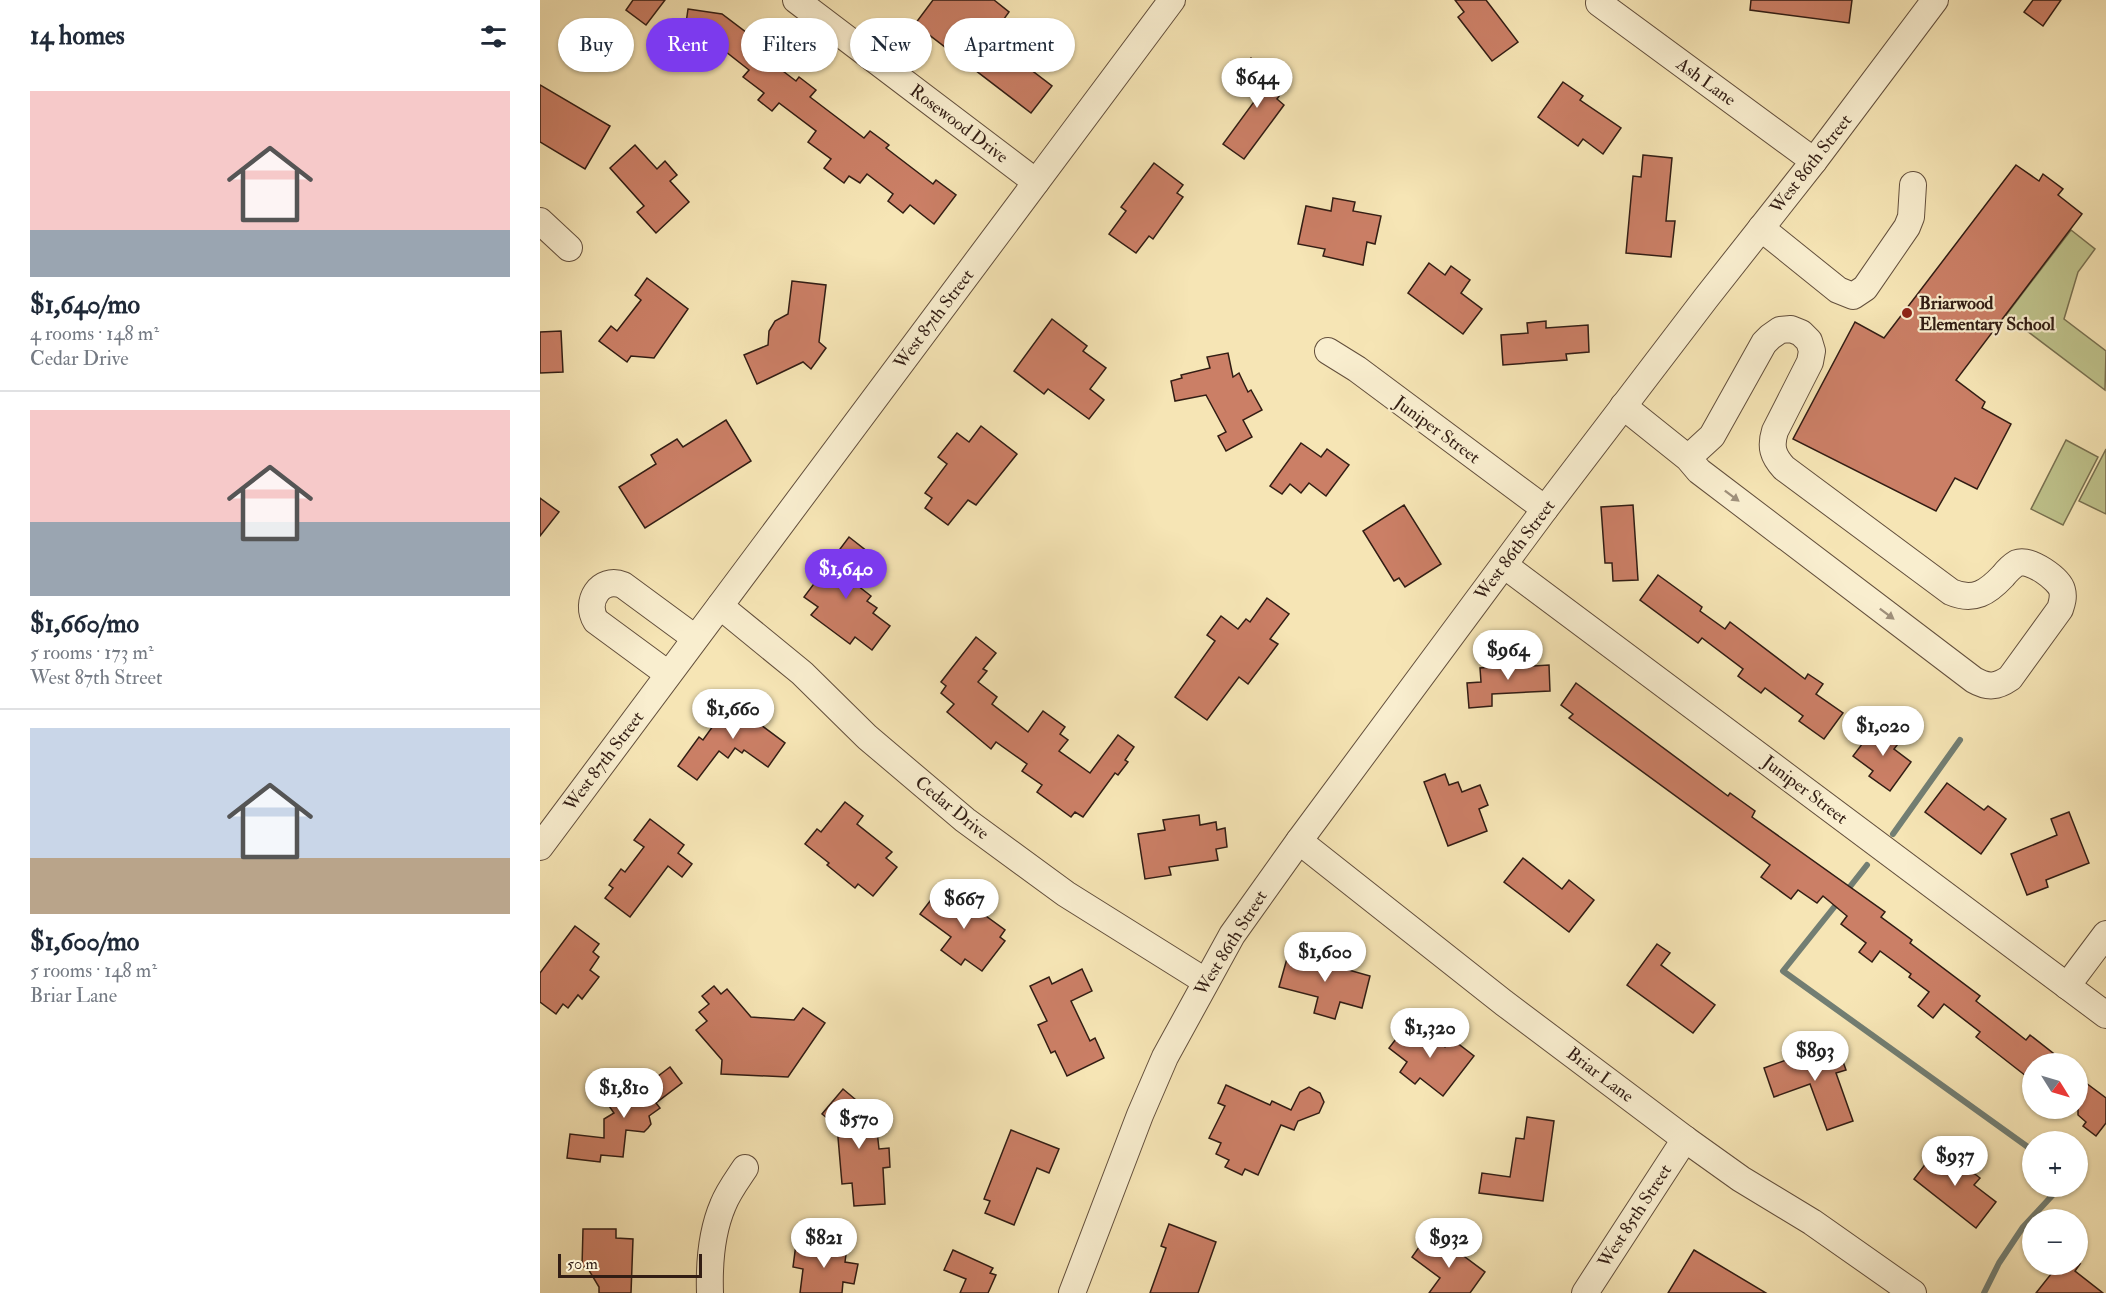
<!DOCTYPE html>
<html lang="en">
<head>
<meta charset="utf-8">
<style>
  :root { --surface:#fff; --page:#f6f6f7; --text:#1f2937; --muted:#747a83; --line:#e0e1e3; --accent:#7c3aed }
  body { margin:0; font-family:"IM FELL Double Pica",serif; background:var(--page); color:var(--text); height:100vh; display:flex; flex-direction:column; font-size:22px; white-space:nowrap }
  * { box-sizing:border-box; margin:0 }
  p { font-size:20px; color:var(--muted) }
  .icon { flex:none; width:33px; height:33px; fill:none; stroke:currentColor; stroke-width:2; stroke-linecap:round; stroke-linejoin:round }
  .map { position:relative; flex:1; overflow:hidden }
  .side { display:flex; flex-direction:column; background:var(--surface); width:540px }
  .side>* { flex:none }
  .top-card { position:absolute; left:18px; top:18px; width:570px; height:54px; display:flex; gap:12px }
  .needle { width:39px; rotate:127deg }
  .buttons { position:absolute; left:1482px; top:1053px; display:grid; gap:12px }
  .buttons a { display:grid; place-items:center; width:66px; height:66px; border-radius:50%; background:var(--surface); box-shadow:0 2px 4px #0004; font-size:30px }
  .scale { position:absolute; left:18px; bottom:15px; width:144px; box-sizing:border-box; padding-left:6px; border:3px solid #321d14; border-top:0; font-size:16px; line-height:21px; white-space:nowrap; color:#321d14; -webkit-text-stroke:4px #f9eecf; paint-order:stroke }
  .price { position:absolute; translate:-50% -51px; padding:0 14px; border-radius:21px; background:#fff; color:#222; font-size:20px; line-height:39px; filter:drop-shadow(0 2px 3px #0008) }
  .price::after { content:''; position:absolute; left:50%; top:36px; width:18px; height:14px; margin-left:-9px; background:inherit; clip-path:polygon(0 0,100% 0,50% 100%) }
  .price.on { background:var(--accent); color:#fff }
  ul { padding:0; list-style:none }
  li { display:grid; align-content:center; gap:12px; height:318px; padding:0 30px }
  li+li { border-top:2px solid var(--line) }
  li span { display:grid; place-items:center; height:186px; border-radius:0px; color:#555 }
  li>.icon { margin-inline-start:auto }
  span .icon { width:108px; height:108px; fill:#fffc; stroke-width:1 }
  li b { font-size:26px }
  h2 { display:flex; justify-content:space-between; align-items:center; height:72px; padding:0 30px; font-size:26px }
  .chip { padding:0 21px; border-radius:27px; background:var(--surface); box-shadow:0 2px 4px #0004; font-size:21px; line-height:54px }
  .chip.on { background:var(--accent); color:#fff }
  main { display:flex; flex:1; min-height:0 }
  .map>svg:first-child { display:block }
  .green { fill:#bfc38c; stroke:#787050; stroke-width:1.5 }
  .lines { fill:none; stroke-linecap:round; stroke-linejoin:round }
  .stream { stroke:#727e73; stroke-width:6 }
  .building { fill:#cb7f66; stroke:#321d14; stroke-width:1.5 }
  .minor-casing { stroke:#634f3c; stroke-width:28 }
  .minor { stroke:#f9eecf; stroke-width:26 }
  .oneway { fill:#9f907b }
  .poi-dot { fill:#8f2418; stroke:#f9eecf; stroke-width:2 }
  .labels { text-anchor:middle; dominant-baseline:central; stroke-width:4.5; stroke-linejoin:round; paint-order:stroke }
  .street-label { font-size:18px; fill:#321d14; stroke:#f9eecf }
  .poi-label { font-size:18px; font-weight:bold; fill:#321d14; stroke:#f9eecf; text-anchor:start }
</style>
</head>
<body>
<main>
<section class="side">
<h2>14 homes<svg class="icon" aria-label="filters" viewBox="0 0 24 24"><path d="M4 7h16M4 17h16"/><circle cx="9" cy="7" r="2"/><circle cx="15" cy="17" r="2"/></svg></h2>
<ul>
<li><span style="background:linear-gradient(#f6c9c9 75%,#9aa5b1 0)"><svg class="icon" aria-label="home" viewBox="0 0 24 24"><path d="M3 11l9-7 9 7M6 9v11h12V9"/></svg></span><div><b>$1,640/mo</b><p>4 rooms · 148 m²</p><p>Cedar Drive</p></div></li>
<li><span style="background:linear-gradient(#f6c9c9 60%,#9aa5b1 0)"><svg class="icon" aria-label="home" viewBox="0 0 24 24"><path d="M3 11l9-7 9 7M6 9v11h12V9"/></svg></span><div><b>$1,660/mo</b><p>5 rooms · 173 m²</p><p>West 87th Street</p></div></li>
<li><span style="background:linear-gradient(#c9d6e8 70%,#b9a48a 0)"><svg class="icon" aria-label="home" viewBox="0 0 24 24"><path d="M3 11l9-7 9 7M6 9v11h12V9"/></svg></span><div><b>$1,600/mo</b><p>5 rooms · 148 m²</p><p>Briar Lane</p></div></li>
</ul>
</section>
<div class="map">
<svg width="1566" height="1293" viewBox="0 0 1566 1293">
  <rect width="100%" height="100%" fill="#f6e5b5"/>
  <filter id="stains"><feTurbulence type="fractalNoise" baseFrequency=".00333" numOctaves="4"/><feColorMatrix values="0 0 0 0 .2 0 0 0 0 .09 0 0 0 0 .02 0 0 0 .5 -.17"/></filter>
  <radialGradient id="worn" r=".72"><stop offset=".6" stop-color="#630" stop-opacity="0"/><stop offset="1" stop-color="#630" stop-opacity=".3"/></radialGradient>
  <g class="green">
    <path d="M 1531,230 L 1555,249 L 1538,272 L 1524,319 L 1566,351 L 1565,390 L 1466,315 Z"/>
    <path d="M 1526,440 L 1558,457 L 1523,525 L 1491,509 Z"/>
    <path d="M 1566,449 L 1566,514 L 1539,501 Z"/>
  </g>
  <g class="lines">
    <g class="stream">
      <path d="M 1353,834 L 1420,740"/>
      <path d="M 1305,893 L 1327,865"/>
      <path d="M 1299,901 L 1243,971 L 1492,1150"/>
      <path d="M 1444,1293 L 1459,1263 L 1483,1227 L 1521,1186"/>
    </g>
  </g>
  <g class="building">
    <path d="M 93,0 L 125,0 L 106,25 L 86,10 Z"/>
    <path d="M 393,0 L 454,0 L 469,12 L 461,23 L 488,44 L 477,59 L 512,86 L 491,113 L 375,24 Z"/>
    <path d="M 915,0 L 946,0 L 978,42 L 952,61 L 918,17 L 924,12 Z"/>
    <path d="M 1211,0 L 1312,0 L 1309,23 L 1210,10 Z"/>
    <path d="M 1493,0 L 1521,0 L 1503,26 L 1484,12 Z"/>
    <path d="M 148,9 L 182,14 L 211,36 L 206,43 L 256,81 L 259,77 L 276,90 L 270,97 L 324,138 L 330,131 L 349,145 L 346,148 L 393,184 L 396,180 L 416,195 L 394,224 L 370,205 L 363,213 L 348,201 L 353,194 L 327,174 L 320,183 L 309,176 L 304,183 L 284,168 L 291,159 L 268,142 L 276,131 L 239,103 L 232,111 L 218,100 L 224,93 L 203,77 L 209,70 L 172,41 L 170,55 L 142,51 Z"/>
    <path d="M 711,58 L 747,85 L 737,99 L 744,105 L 704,159 L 683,144 L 722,91 L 699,74 Z"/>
    <path d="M 1023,82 L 1043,96 L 1040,100 L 1081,128 L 1063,154 L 1043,139 L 1038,146 L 998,117 Z"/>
    <path d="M 0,85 L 70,126 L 45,169 L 0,142 Z"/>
    <path d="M 95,145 L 117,169 L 125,161 L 137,175 L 130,181 L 149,202 L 116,233 L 97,212 L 104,206 L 70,168 Z"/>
    <path d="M 1103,155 L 1132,158 L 1126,221 L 1135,221 L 1131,257 L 1086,253 L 1093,176 L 1101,177 Z"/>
    <path d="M 614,163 L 643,185 L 637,193 L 643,197 L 613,239 L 609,236 L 596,253 L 569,234 L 586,211 L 581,207 Z"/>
    <path d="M 1476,165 L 1499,181 L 1503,174 L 1523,189 L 1518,195 L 1542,214 L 1416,380 L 1445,402 L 1442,408 L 1471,424 L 1437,489 L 1415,478 L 1396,511 L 1253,439 L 1315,322 L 1344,338 Z"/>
    <path d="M 793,198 L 815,202 L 813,211 L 841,216 L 835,244 L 827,242 L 823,265 L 783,256 L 785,249 L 758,244 L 766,206 L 791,211 Z"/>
    <path d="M 889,263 L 905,275 L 911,266 L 930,280 L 921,293 L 942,309 L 923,334 L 868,293 Z"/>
    <path d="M 107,278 L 148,309 L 114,358 L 91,356 L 87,362 L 59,341 L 71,326 L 77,331 L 101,300 L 95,295 Z"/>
    <path d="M 252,281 L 286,285 L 279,342 L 286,348 L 271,369 L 263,362 L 217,384 L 204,355 L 228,345 L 229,331 L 235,321 L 248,314 Z"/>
    <path d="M 512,319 L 547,346 L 543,351 L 566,368 L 550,389 L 564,400 L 549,419 L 508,389 L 504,394 L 474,371 Z"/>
    <path d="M 1006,321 L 1006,328 L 1048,325 L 1049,352 L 1026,354 L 1027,360 L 963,365 L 961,335 L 988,333 L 987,323 Z"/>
    <path d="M 21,331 L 23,372 L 0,373 L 0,332 Z"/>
    <path d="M 688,353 L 693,377 L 699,373 L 708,392 L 711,390 L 722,410 L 703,420 L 712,437 L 686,451 L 678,436 L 686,432 L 666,395 L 635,401 L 631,381 L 642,378 L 641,375 L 670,368 L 667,357 Z"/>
    <path d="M 186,420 L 211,461 L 105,528 L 79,487 L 116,464 L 111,455 L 137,439 L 143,447 Z"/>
    <path d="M 441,426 L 477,454 L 436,505 L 428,500 L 408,525 L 385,508 L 392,498 L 385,493 L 407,464 L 398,457 L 417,433 L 429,442 Z"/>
    <path d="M 761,443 L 781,457 L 787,449 L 809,465 L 786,496 L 769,483 L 761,493 L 750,484 L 742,494 L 730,486 Z"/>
    <path d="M 0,498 L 19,512 L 0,536 Z"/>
    <path d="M 864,505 L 901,564 L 865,587 L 859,578 L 854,581 L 823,531 Z"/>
    <path d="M 1093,505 L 1098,580 L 1073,581 L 1072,563 L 1065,563 L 1061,507 Z"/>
    <path d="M 309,537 L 328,552 L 308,578 L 331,596 L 327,601 L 337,608 L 333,613 L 350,626 L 332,650 L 315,637 L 310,644 L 271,615 L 278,607 L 264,597 Z"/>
    <path d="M 1118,575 L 1162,607 L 1160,611 L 1185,629 L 1190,622 L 1265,679 L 1268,674 L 1283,684 L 1276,694 L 1303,713 L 1284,739 L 1259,721 L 1263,716 L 1225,688 L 1221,693 L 1198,676 L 1203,669 L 1162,638 L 1158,643 L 1100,600 Z"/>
    <path d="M 727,598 L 749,614 L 730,639 L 738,644 L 708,684 L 699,677 L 667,720 L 635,697 L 675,641 L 667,635 L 681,616 L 698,629 L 706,619 L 710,622 Z"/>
    <path d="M 436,637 L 456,653 L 443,669 L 447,671 L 438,682 L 457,697 L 452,704 L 488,732 L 503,711 L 525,727 L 520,734 L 528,740 L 519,751 L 550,773 L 578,735 L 594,747 L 585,760 L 588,762 L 578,775 L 575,773 L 543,817 L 535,812 L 531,817 L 497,792 L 502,785 L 482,771 L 487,764 L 456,742 L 451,749 L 407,712 L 414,704 L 401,693 L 406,686 L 401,682 Z"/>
    <path d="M 992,658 L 993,666 L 1009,665 L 1010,691 L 952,694 L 952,706 L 929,708 L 927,683 L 941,682 L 940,668 L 963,666 L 963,660 Z"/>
    <path d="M 1036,683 L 1188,796 L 1190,793 L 1215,811 L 1212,817 L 1345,912 L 1341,917 L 1372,940 L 1370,943 L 1440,996 L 1436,1001 L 1486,1040 L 1490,1035 L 1527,1064 L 1492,1064 L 1492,1068 L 1486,1076 L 1436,1037 L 1440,1032 L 1404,1004 L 1393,1018 L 1378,1006 L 1389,992 L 1369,977 L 1371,974 L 1340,951 L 1332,962 L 1319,952 L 1326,943 L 1301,924 L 1307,916 L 1283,896 L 1277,903 L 1258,890 L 1251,899 L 1221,877 L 1230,865 L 1029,718 L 1033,714 L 1021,705 Z"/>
    <path d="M 199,695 L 218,708 L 214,714 L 224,721 L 221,725 L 245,743 L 228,767 L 204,750 L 202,753 L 195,748 L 188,758 L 179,751 L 157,780 L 138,766 L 159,737 L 163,740 L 178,719 L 181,721 Z"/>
    <path d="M 1338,723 L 1361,740 L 1354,749 L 1371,762 L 1350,791 L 1329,776 L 1333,771 L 1313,756 Z"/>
    <path d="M 905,774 L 909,785 L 918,782 L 922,792 L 940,785 L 948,805 L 939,809 L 947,831 L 908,846 L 884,782 Z"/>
    <path d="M 1407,783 L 1444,810 L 1448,806 L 1466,819 L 1441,854 L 1385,812 Z"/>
    <path d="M 305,802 L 323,816 L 317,824 L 352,852 L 346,858 L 357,867 L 333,896 L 318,884 L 315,888 L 287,865 L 289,863 L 265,844 L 277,829 L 281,832 Z"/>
    <path d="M 1529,812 L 1549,863 L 1506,880 L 1508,887 L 1487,895 L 1471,854 L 1517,835 L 1511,819 Z"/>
    <path d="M 659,815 L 660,825 L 676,822 L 677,830 L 685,828 L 687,847 L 676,849 L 678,860 L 629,867 L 631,875 L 605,879 L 598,834 L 625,830 L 623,820 Z"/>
    <path d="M 110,819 L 144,845 L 138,853 L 152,864 L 142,877 L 128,866 L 90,917 L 65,898 L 73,888 L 69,885 L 81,869 L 85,872 L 104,847 L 94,840 Z"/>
    <path d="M 983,858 L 1022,889 L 1029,880 L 1054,900 L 1029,932 L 964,882 Z"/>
    <path d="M 400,888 L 436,914 L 439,911 L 465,930 L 460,937 L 465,941 L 442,971 L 425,959 L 421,965 L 401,950 L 411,937 L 380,914 Z"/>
    <path d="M 35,926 L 59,944 L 53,952 L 59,957 L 50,970 L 59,977 L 42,999 L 38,995 L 28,1008 L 23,1004 L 16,1014 L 0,1002 L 0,973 Z"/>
    <path d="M 1117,944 L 1130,953 L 1121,965 L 1175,1005 L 1153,1033 L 1087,985 Z"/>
    <path d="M 777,953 L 800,959 L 798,967 L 830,976 L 822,1008 L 800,1002 L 795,1019 L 774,1013 L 778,997 L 739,987 L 748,955 L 775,963 Z"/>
    <path d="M 542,969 L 552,991 L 531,1001 L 550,1041 L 555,1038 L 564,1058 L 527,1076 L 515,1051 L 511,1053 L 498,1025 L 507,1021 L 490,986 L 509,977 L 512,984 Z"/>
    <path d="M 174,986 L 181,994 L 187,989 L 211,1017 L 254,1020 L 263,1008 L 285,1023 L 248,1077 L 181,1074 L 182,1060 L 156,1030 L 167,1021 L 159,1012 L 169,1004 L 162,996 Z"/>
    <path d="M 876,1024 L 905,1047 L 912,1039 L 934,1056 L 903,1096 L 880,1078 L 875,1084 L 860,1072 L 867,1062 L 849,1048 L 866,1026 L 872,1029 Z"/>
    <path d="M 1296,1042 L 1306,1070 L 1296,1073 L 1313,1121 L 1287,1130 L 1270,1084 L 1234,1097 L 1224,1068 Z"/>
    <path d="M 130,1067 L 142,1083 L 116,1103 L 120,1108 L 109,1116 L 111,1124 L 108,1128 L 104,1132 L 86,1130 L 83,1157 L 61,1155 L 60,1162 L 27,1158 L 30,1134 L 64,1138 L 64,1119 L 74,1113 L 69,1106 L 73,1103 L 74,1094 L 80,1088 L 101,1089 Z"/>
    <path d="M 1538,1077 L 1566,1098 L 1566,1123 L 1556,1136 L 1543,1126 L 1546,1122 L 1538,1115 Z"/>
    <path d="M 686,1085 L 730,1105 L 732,1101 L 751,1110 L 760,1092 L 769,1087 L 780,1093 L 784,1102 L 779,1113 L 758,1121 L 754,1130 L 741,1125 L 718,1175 L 705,1169 L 702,1175 L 685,1167 L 689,1160 L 676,1154 L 681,1143 L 669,1138 L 685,1106 L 678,1103 Z"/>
    <path d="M 303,1089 L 322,1105 L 319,1108 L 336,1122 L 339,1149 L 349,1148 L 350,1167 L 343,1168 L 345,1204 L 314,1206 L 312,1183 L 302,1184 L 297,1126 L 282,1114 Z"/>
    <path d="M 987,1117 L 1014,1121 L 1003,1201 L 939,1193 L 942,1173 L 970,1177 L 976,1138 L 984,1139 Z"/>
    <path d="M 471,1130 L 519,1149 L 509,1173 L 497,1168 L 474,1225 L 445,1213 L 450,1201 L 444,1199 Z"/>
    <path d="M 1399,1146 L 1440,1178 L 1434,1185 L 1456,1202 L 1436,1228 L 1374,1179 Z"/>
    <path d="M 629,1224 L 676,1242 L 658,1293 L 610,1293 L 626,1248 L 621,1246 Z"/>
    <path d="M 43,1229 L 76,1229 L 76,1238 L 93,1239 L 91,1293 L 59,1293 L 59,1287 L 47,1267 L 42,1267 Z"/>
    <path d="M 884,1240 L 898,1251 L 905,1242 L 945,1272 L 930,1293 L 889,1293 L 900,1278 L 872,1257 Z"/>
    <path d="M 256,1244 L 286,1249 L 287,1244 L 307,1247 L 305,1262 L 318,1264 L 314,1284 L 303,1282 L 302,1293 L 260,1293 L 263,1269 L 253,1267 Z"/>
    <path d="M 413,1250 L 453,1268 L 450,1273 L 456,1275 L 448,1293 L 420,1293 L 426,1279 L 404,1270 Z"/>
    <path d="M 1154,1250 L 1226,1293 L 1128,1293 Z"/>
    <path d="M 1519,1264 L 1540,1264 L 1535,1271 L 1563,1293 L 1496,1293 Z"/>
  </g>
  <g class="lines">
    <g class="minor-casing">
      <g id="minor">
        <path d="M 256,0 L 496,182"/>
        <path d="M 1059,3 L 1274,161"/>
        <path d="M 0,221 L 29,248"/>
        <path d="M 1221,228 L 1298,290 L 1313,296 L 1325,288 L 1367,227 L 1371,217 L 1373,185"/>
        <path d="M 788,351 L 817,369 L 1005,509"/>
        <path d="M 1083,406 L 1148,458 L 1159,471 L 1434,680 C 1448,688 1457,687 1470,678 L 1520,609 C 1522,603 1524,597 1522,590 C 1519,579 1490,558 1477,563 C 1472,566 1467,571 1463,576 C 1448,592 1434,602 1411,592 L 1244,468 C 1233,456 1230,447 1235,431 L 1270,362 L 1272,351 L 1269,341 L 1261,333 L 1251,329 L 1240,330 L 1230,337 L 1224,343 L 1172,436 L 1148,458"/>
        <path d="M 964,565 L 1566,1015"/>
        <path d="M 180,606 L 262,673 L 327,737 L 425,820 L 526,894 L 665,981"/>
        <path d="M 128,674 L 56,621 C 44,602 60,576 83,585 L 155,638"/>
        <path d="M 759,841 L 964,1003 L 1145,1139 L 1201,1179 L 1272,1222 L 1373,1293"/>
        <path d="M 0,847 L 632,0"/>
        <path d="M 1527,986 L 1566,934"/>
        <path d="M 170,1293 C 169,1263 171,1233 183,1205 C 188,1192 197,1180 205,1168"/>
        <path d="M 532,1293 L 600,1115 L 625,1057 L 692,935 L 759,841 L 1005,509 L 1166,298 L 1274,161 L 1395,0"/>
        <path d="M 1045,1293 L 1145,1139"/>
      </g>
    </g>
    <use href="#minor" class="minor"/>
  </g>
  <defs><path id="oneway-solid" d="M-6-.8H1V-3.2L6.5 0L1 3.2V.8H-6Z" transform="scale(1.5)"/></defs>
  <g class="oneway">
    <use href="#oneway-solid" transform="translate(1192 496) rotate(37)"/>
    <use href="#oneway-solid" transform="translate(1347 614) rotate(37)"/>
  </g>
  <circle class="poi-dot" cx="1367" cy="313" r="6"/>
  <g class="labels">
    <g class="street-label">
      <text transform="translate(1166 82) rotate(36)">Ash Lane</text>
      <text transform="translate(419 124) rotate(37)">Rosewood Drive</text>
      <text transform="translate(1271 164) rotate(-52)">West 86th Street</text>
      <text transform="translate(394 319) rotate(-53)">West 87th Street</text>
      <text transform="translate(897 430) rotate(36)">Juniper Street</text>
      <text transform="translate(975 550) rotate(-53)">West 86th Street</text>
      <text transform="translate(64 761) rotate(-53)">West 87th Street</text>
      <text transform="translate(1265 790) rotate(37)">Juniper Street</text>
      <text transform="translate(412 808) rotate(39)">Cedar Drive</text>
      <text transform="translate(691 943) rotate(-58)">West 86th Street</text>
      <text transform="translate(1060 1075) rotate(37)">Briar Lane</text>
      <text transform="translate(1095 1216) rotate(-57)">West 85th Street</text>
    </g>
    <g class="poi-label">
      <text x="1379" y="303">Briarwood<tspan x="1379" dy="21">Elementary School</tspan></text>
    </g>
  </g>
  <rect width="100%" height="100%" filter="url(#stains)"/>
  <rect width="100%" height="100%" fill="url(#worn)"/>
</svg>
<div class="buttons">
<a><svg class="needle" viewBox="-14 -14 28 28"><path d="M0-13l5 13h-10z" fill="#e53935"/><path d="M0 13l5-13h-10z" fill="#747a83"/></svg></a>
<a>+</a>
<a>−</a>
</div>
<div class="scale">50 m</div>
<b class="price" style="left:717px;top:109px">$644</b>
<b class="price on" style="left:306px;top:600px">$1,640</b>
<b class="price" style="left:968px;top:681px">$964</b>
<b class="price" style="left:193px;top:740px">$1,660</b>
<b class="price" style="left:1343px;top:757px">$1,020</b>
<b class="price" style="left:424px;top:930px">$667</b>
<b class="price" style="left:785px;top:983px">$1,600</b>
<b class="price" style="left:890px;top:1059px">$1,320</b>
<b class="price" style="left:1275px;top:1082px">$893</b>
<b class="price" style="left:84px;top:1119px">$1,810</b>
<b class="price" style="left:319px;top:1150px">$570</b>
<b class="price" style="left:1415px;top:1187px">$937</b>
<b class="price" style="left:284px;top:1269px">$821</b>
<b class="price" style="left:909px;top:1269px">$932</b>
<div class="top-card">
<a class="chip">Buy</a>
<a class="chip on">Rent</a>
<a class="chip">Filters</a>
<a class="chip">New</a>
<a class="chip">Apartment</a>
</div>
</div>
</main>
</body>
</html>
